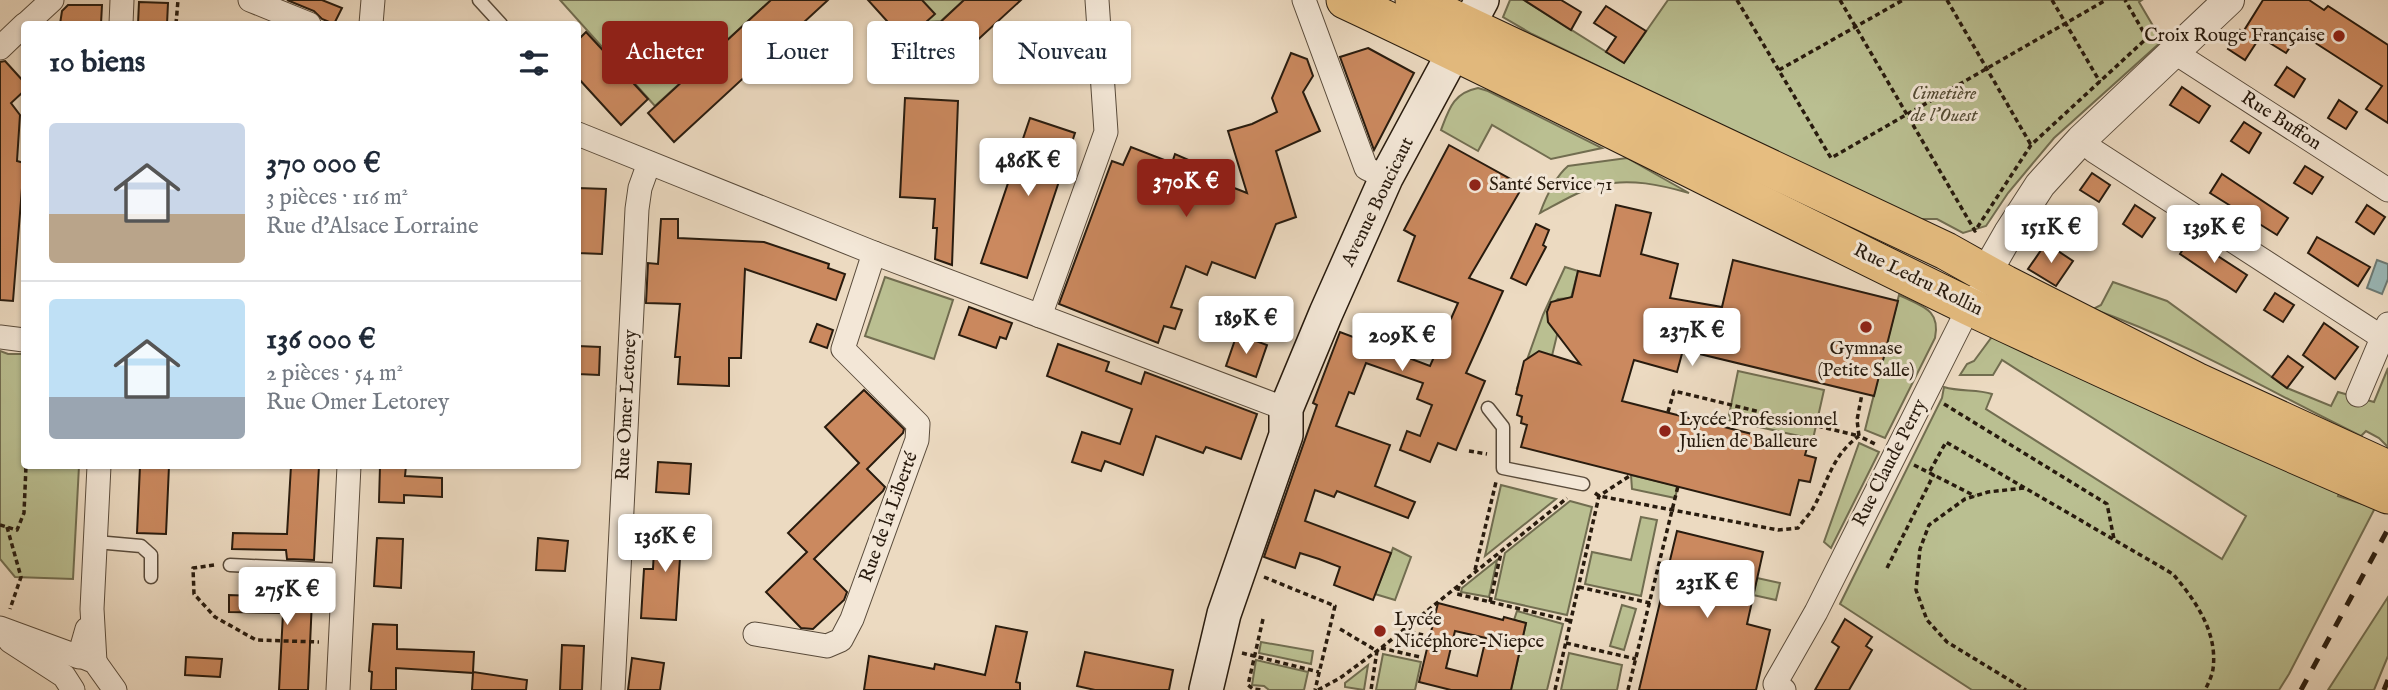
<!DOCTYPE html>
<html lang="fr">
<head>
<meta charset="utf-8">
<style>
  :root { --surface:#fff; --page:#f6f6f7; --text:#1f2937; --muted:#747a83; --line:#e0e1e3; --accent:#8f2418 }
  body { margin:0; font-family:"IM FELL English",serif; background:var(--page); color:var(--text); height:100vh; display:flex; flex-direction:column; font-size:26px; white-space:nowrap }
  * { box-sizing:border-box; margin:0 }
  p { font-size:23px; color:var(--muted) }
  .icon { flex:none; width:38px; height:38px; fill:none; stroke:currentColor; stroke-width:2; stroke-linecap:round; stroke-linejoin:round }
  .map { position:relative; flex:1; overflow:hidden }
  .sheet { position:absolute; left:21px; top:21px; width:560px; height:448px; display:flex; flex-direction:column; background:var(--surface); border-radius:7px; box-shadow:0 2px 5px #0004 }
  .sheet>* { flex:none }
  .guide { position:absolute; left:602px; top:21px; width:665px; height:63px; display:flex; gap:14px }
  .price { position:absolute; translate:-50% -60px; padding:0 16px; border-radius:7px; background:#fff; color:#222; font-size:23px; line-height:46px; filter:drop-shadow(0 2px 4px #0008) }
  .price::after { content:''; position:absolute; left:50%; top:42px; width:21px; height:16px; margin-left:-10px; background:inherit; clip-path:polygon(0 0,100% 0,50% 100%) }
  .price.active { background:var(--accent); color:#fff }
  ul { padding:0; list-style:none }
  li { display:flex; align-items:center; gap:21px; height:175px; padding:0 28px }
  li+li { border-top:2px solid var(--line) }
  li span { display:grid; place-items:center; flex:none; width:196px; height:140px; border-radius:7px; color:#555 }
  li>.icon { margin-inline-start:auto }
  span .icon { width:84px; height:84px; fill:#fffc; stroke-width:1 }
  li b { font-size:30px }
  h2 { display:flex; justify-content:space-between; align-items:center; height:84px; padding:0 28px; font-size:30px }
  .pill { padding:0 24px; border-radius:7px; background:var(--surface); box-shadow:0 2px 5px #0004; font-size:24px; line-height:63px }
  .pill.active { background:var(--accent); color:#fff }
  .map>svg:first-child { display:block }
  .green { fill:#babf91; stroke:#716d50; stroke-width:2 }
  .water { fill:#9ab9b9; stroke:#6c7a75; stroke-width:2 }
  .building { fill:#cb895f; stroke:#281b0e; stroke-width:2; fill-rule:evenodd }
  .lines { fill:none; stroke-linecap:round; stroke-linejoin:round }
  .service-casing { stroke:#594b3b; stroke-width:15 }
  .minor-casing { stroke:#594b3b; stroke-width:25 }
  .tertiary-casing { stroke:#594b3b; stroke-width:32 }
  .secondary-casing { stroke:#281b0e; stroke-width:36 }
  .primary-casing { stroke:#281b0e; stroke-width:39 }
  .path { stroke:#281b0e; stroke-width:3.5; stroke-dasharray:5 3.5; stroke-linecap:butt }
  .service { stroke:#f3e7d7; stroke-width:12 }
  .minor { stroke:#f3e7d7; stroke-width:23 }
  .tertiary { stroke:#f3e7d7; stroke-width:30 }
  .secondary { stroke:#f3e7d7; stroke-width:33 }
  .primary { stroke:#e6bd80; stroke-width:37 }
  .rail { stroke:#281b0e; stroke-width:5; stroke-dasharray:12 12; stroke-linecap:butt }
  .poi-dot { fill:#8f2418; stroke:#f3e7d7; stroke-width:2.5 }
  .labels { text-anchor:middle; dominant-baseline:central; stroke-width:6; stroke-linejoin:round; paint-order:stroke }
  .poi-label { font-size:19px; fill:#281b0e; stroke:#f3e7d7; text-anchor:start }
  .park-label { font-size:19px; font-style:italic; fill:#544c35; stroke:#f3e7d7 }
  .street-label { font-size:19px; fill:#281b0e; stroke:#f3e7d7 }
</style>
</head>
<body>
<div class="map">
<svg width="2388" height="690" viewBox="0 0 2388 690">
  <rect width="100%" height="100%" fill="#ecdac1"/>
  <filter id="stains"><feTurbulence type="fractalNoise" baseFrequency=".00286" numOctaves="4"/><feColorMatrix values="0 0 0 0 .2 0 0 0 0 .09 0 0 0 0 .02 0 0 0 .5 -.17"/></filter>
  <radialGradient id="worn" r=".72"><stop offset=".6" stop-color="#630" stop-opacity="0"/><stop offset="1" stop-color="#630" stop-opacity=".3"/></radialGradient>
  <g class="green">
    <path d="M 560,0 L 771,0 L 655,106 Z"/>
    <path d="M 911,0 L 964,0 L 941,21 L 926,22 Z"/>
    <path d="M 1510,0 L 1524,0 L 1624,63 L 1668,0 L 2142,0 L 2139,2 L 2162,41 L 2054,138 L 2008,193 L 1986,226 L 1963,233 L 1937,219 L 1904,219 L 1802,165 L 1532,34 L 1503,17 Z"/>
    <path d="M 1478,88 L 1488,91 L 1602,148 L 1551,159 L 1492,125 L 1478,151 L 1441,130 C 1449,109 1453,93 1478,88 Z"/>
    <path d="M 1627,158 L 1689,193 C 1661,185 1630,178 1601,185 C 1580,190 1559,203 1540,213 C 1546,197 1555,177 1568,166 Z"/>
    <path d="M 1565,267 L 1578,271 L 1571,298 L 1558,299 L 1550,305 L 1558,331 L 1549,368 L 1575,363 L 1619,373 L 1523,390 L 1517,388 L 1543,315 Z"/>
    <path d="M 885,277 L 953,300 L 934,359 L 865,336 Z"/>
    <path d="M 2113,282 L 2167,301 L 2287,388 L 2331,406 L 2338,392 L 2374,402 L 2388,368 L 2388,447 L 2379,438 L 2366,431 L 2361,436 C 2273,393 2186,342 2093,309 L 2101,305 Z"/>
    <path d="M 1899,295 C 1921,306 1941,309 1935,338 L 1885,438 L 1865,430 Z"/>
    <path d="M 1994,334 L 2341,487 L 2338,496 L 2375,508 L 2289,674 L 2279,690 L 1972,690 L 1840,604 L 1942,398 L 1944,387 C 1960,392 1977,389 1992,394 L 1986,409 L 2222,559 L 2246,516 L 2002,360 L 1993,375 L 1960,375 L 1967,364 L 1974,361 Z"/>
    <path d="M 0,351 L 8,354 L 24,354 L 24,466 L 79,466 L 73,579 L 15,577 L 0,559 Z"/>
    <path d="M 1738,371 L 1824,390 L 1813,439 L 1728,420 Z"/>
    <path d="M 1859,443 L 1879,452 L 1831,548 L 1824,542 Z"/>
    <path d="M 1631,475 L 1678,486 L 1675,498 L 1632,489 Z"/>
    <path d="M 1501,485 L 1556,499 L 1485,556 Z"/>
    <path d="M 1570,501 L 1592,507 L 1567,615 L 1495,599 L 1505,553 Z"/>
    <path d="M 1641,517 L 1657,520 L 1641,596 L 1585,584 L 1592,552 L 1631,560 Z"/>
    <path d="M 1393,548 L 1411,557 L 1395,600 L 1375,594 Z"/>
    <path d="M 1497,560 L 1489,597 L 1461,592 L 1462,588 Z"/>
    <path d="M 1757,578 L 1780,583 L 1776,600 L 1753,595 Z"/>
    <path d="M 2388,597 L 2388,656 L 2374,690 L 2328,690 Z"/>
    <path d="M 1622,605 L 1636,609 L 1624,650 L 1610,646 Z"/>
    <path d="M 1517,611 L 1563,624 L 1547,690 L 1511,690 L 1526,623 L 1514,620 Z"/>
    <path d="M 1261,642 L 1313,651 L 1311,664 L 1259,653 Z"/>
    <path d="M 1569,653 L 1622,665 L 1617,690 L 1561,690 Z"/>
    <path d="M 1383,654 L 1421,662 L 1415,690 L 1376,690 Z"/>
    <path d="M 1256,660 L 1308,672 L 1304,690 L 1269,690 L 1264,686 L 1252,685 Z"/>
    <path d="M 1368,665 L 1364,690 L 1345,687 L 1345,683 Z"/>
  </g>
  <path class="water" d="M 2377,260 L 2388,264 L 2388,279 L 2382,294 L 2367,288 Z"/>
  <g class="building">
    <path d="M 287,0 L 322,0 L 342,8 L 334,24 L 322,19 L 314,11 Z"/>
    <path d="M 771,0 L 828,0 L 674,142 L 648,113 Z"/>
    <path d="M 868,0 L 922,0 L 935,14 L 905,41 Z"/>
    <path d="M 964,0 L 1021,0 L 959,57 L 933,29 Z"/>
    <path d="M 1524,0 L 1561,0 L 1581,12 L 1571,30 Z"/>
    <path d="M 2263,0 L 2309,0 L 2324,10 L 2328,6 L 2388,45 L 2388,123 L 2366,109 L 2382,86 L 2300,33 L 2286,53 L 2260,37 L 2245,60 L 2228,49 L 2240,30 L 2243,32 Z"/>
    <path d="M 139,2 L 168,3 L 167,24 L 138,24 Z"/>
    <path d="M 68,5 L 102,5 L 101,24 L 60,24 L 62,11 Z"/>
    <path d="M 1606,6 L 1646,31 L 1624,63 L 1606,52 L 1616,37 L 1594,23 Z"/>
    <path d="M 586,32 L 648,99 L 621,125 L 578,78 L 578,40 Z"/>
    <path d="M 1368,48 L 1414,73 L 1374,150 L 1340,57 Z"/>
    <path d="M 1291,53 L 1307,59 L 1313,76 L 1303,92 L 1320,131 L 1276,151 L 1296,217 L 1276,224 L 1255,278 L 1212,262 L 1207,275 L 1186,266 L 1171,307 L 1182,310 L 1175,329 L 1164,326 L 1158,343 L 1059,304 L 1112,161 L 1123,165 L 1131,147 L 1172,163 L 1175,154 L 1191,161 L 1188,170 L 1247,193 L 1228,131 L 1252,124 L 1277,112 L 1272,98 Z"/>
    <path d="M 5,61 L 24,82 L 24,91 L 11,103 L 20,115 L 17,161 L 24,163 L 13,301 L 0,300 L 0,62 Z"/>
    <path d="M 2287,67 L 2305,79 L 2294,97 L 2275,85 Z"/>
    <path d="M 2182,87 L 2210,106 L 2199,123 L 2170,105 Z"/>
    <path d="M 905,98 L 958,101 L 952,265 L 935,259 L 937,228 L 933,228 L 935,199 L 900,197 Z"/>
    <path d="M 2339,100 L 2357,112 L 2346,129 L 2328,118 Z"/>
    <path d="M 1030,118 L 1075,133 L 1027,278 L 981,263 Z"/>
    <path d="M 2244,122 L 2261,133 L 2249,153 L 2231,141 Z"/>
    <path d="M 1449,145 L 1523,186 L 1469,278 L 1503,291 L 1466,373 L 1485,381 L 1456,450 L 1438,443 L 1430,462 L 1400,450 L 1407,431 L 1420,436 L 1432,405 L 1417,399 L 1423,383 L 1366,363 L 1354,394 L 1349,392 L 1336,426 L 1390,445 L 1375,486 L 1415,502 L 1408,518 L 1337,491 L 1334,497 L 1315,490 L 1305,521 L 1391,553 L 1373,600 L 1334,585 L 1340,567 L 1319,559 L 1300,553 L 1295,568 L 1264,557 L 1317,405 L 1313,403 L 1340,332 L 1430,366 L 1458,303 L 1398,281 L 1415,236 L 1404,230 Z"/>
    <path d="M 2305,166 L 2323,177 L 2312,194 L 2294,183 Z"/>
    <path d="M 2092,173 L 2110,185 L 2099,202 L 2080,190 Z"/>
    <path d="M 2222,174 L 2288,218 L 2277,235 L 2210,193 Z"/>
    <path d="M 578,188 L 606,189 L 602,254 L 578,253 Z"/>
    <path d="M 1616,205 L 1651,213 L 1641,254 L 1678,264 L 1670,298 L 1722,307 L 1733,260 L 1898,301 L 1874,396 L 1683,350 L 1677,372 L 1634,360 L 1622,401 L 1807,448 L 1805,455 L 1816,458 L 1810,482 L 1799,480 L 1790,515 L 1521,447 L 1527,425 L 1521,423 L 1522,417 L 1517,415 L 1522,396 L 1516,394 L 1524,361 L 1539,351 L 1580,364 L 1548,322 L 1547,312 L 1551,302 L 1572,297 L 1578,271 L 1600,276 Z"/>
    <path d="M 2135,205 L 2155,218 L 2142,237 L 2123,224 Z"/>
    <path d="M 2367,205 L 2385,217 L 2374,234 L 2356,222 Z"/>
    <path d="M 661,219 L 678,219 L 678,238 L 764,242 L 829,264 L 828,268 L 845,274 L 836,300 L 745,269 L 741,358 L 729,358 L 729,386 L 678,384 L 680,357 L 675,357 L 680,304 L 646,303 L 648,263 L 658,264 Z"/>
    <path d="M 1536,224 L 1549,230 L 1543,245 L 1546,247 L 1526,285 L 1511,278 Z"/>
    <path d="M 2317,237 L 2370,267 L 2358,286 L 2308,253 Z"/>
    <path d="M 2190,238 L 2247,275 L 2236,292 L 2180,254 Z"/>
    <path d="M 2046,243 L 2073,261 L 2056,286 L 2028,269 Z"/>
    <path d="M 2275,293 L 2294,305 L 2283,322 L 2264,310 Z"/>
    <path d="M 969,307 L 1012,323 L 1006,339 L 1000,337 L 996,348 L 959,335 Z"/>
    <path d="M 2324,323 L 2358,347 L 2335,379 L 2303,355 Z"/>
    <path d="M 817,324 L 833,330 L 827,348 L 810,342 Z"/>
    <path d="M 1237,334 L 1267,345 L 1256,377 L 1226,366 Z"/>
    <path d="M 1058,344 L 1109,362 L 1106,371 L 1141,384 L 1145,372 L 1257,414 L 1241,459 L 1206,447 L 1203,453 L 1156,436 L 1143,475 L 1105,461 L 1101,471 L 1072,462 L 1082,432 L 1120,444 L 1132,409 L 1047,376 Z"/>
    <path d="M 578,346 L 600,347 L 599,375 L 578,374 Z"/>
    <path d="M 2288,356 L 2303,367 L 2287,388 L 2272,377 Z"/>
    <path d="M 864,390 L 904,429 L 903,433 L 867,469 L 885,487 L 883,491 L 814,559 L 847,592 L 844,600 L 813,629 L 801,628 L 766,592 L 807,552 L 788,533 L 859,463 L 825,427 Z"/>
    <path d="M 658,462 L 691,464 L 689,494 L 656,492 Z"/>
    <path d="M 140,466 L 169,466 L 166,534 L 137,533 Z"/>
    <path d="M 291,466 L 319,466 L 314,560 L 287,559 L 286,550 L 232,549 L 233,533 L 287,534 Z"/>
    <path d="M 380,466 L 406,466 L 405,476 L 442,478 L 442,497 L 404,495 L 404,503 L 379,502 Z"/>
    <path d="M 655,529 L 693,530 L 692,559 L 680,558 L 676,620 L 641,618 L 644,569 L 653,569 Z"/>
    <path d="M 1677,531 L 1763,552 L 1747,624 L 1770,630 L 1756,690 L 1639,690 Z"/>
    <path d="M 377,538 L 403,539 L 401,588 L 374,586 Z"/>
    <path d="M 538,538 L 568,541 L 565,571 L 536,570 Z"/>
    <path d="M 285,576 L 313,577 L 308,690 L 279,690 L 283,613 L 229,612 L 229,595 L 284,597 Z"/>
    <path d="M 1438,603 L 1503,620 L 1504,617 L 1526,623 L 1511,690 L 1451,690 L 1419,682 ZM 1455,631 L 1486,638 L 1477,676 L 1446,668 Z"/>
    <path d="M 1845,619 L 1872,637 L 1866,646 L 1872,650 L 1849,690 L 1815,690 L 1839,647 L 1832,642 Z"/>
    <path d="M 373,624 L 397,625 L 397,649 L 474,652 L 473,672 L 527,680 L 526,690 L 472,690 L 473,673 L 396,668 L 396,690 L 371,690 L 372,672 L 369,671 Z"/>
    <path d="M 996,626 L 1027,632 L 1016,682 L 1020,683 L 1020,690 L 864,690 L 869,656 L 934,669 L 935,664 L 985,675 Z"/>
    <path d="M 562,645 L 584,646 L 582,690 L 560,690 Z"/>
    <path d="M 1085,652 L 1173,670 L 1169,690 L 1095,690 L 1077,686 Z"/>
    <path d="M 186,657 L 222,659 L 220,677 L 185,675 Z"/>
    <path d="M 632,658 L 664,663 L 660,690 L 628,690 Z"/>
  </g>
  <g class="lines">
    <g class="service-casing">
      <g id="service">
        <path d="M 479,0 L 501,24"/>
        <path d="M 1488,408 L 1503,427 L 1503,468 L 1583,484"/>
        <path d="M 96,542 L 141,546 L 151,555 L 151,577"/>
        <path d="M 230,565 L 344,570"/>
      </g>
    </g>
    <g class="minor-casing">
      <g id="minor">
        <path d="M 250,0 L 309,24"/>
        <path d="M 1304,0 L 1366,168 L 1386,178"/>
        <path d="M 26,24 L 52,0"/>
        <path d="M 121,24 L 122,0"/>
        <path d="M 371,24 L 373,0"/>
        <path d="M 0,48 L 24,25"/>
        <path d="M 2174,52 L 2388,190"/>
        <path d="M 578,134 L 874,253 L 1286,409"/>
        <path d="M 2081,140 L 2094,151 L 2383,338"/>
        <path d="M 1040,316 L 1106,132 L 1097,0"/>
        <path d="M 0,337 L 24,340"/>
        <path d="M 2358,395 L 2388,324"/>
        <path d="M 0,628 L 79,657 L 87,629"/>
        <path d="M 755,634 L 827,646 L 841,640 L 852,619 L 917,440 L 918,424 L 843,349 L 874,253"/>
        <path d="M 10,641 L 64,676 L 73,690"/>
        <path d="M 83,657 L 95,662 L 115,690"/>
        <path d="M 95,662 L 92,609 L 99,466"/>
        <path d="M 338,690 L 349,466"/>
        <path d="M 613,690 L 637,209 L 640,188 L 649,163"/>
        <path d="M 1784,690 L 1775,684 L 1816,612 L 1974,297"/>
      </g>
    </g>
    <g class="tertiary-casing">
      <path id="tertiary" d="M 1986,273 L 2009,233 L 2040,185 L 2081,140 L 2229,0"/>
    </g>
    <g class="secondary-casing">
      <path id="secondary" d="M 1206,690 L 1224,614 L 1286,435 L 1286,409 L 1326,313 L 1386,178 L 1482,0"/>
    </g>
    <g class="primary-casing">
      <g id="primary">
        <path d="M 1345,0 C 1555,98 1761,206 1970,307 C 2108,372 2247,435 2388,495"/>
        <path d="M 1414,0 L 1946,251 L 2005,284 L 2196,381 L 2381,466"/>
      </g>
    </g>
    <g class="path">
      <path d="M 1737,0 L 1831,158 L 2106,0"/>
      <path d="M 1840,0 L 1975,231 L 2031,145 L 2147,38 L 2125,0"/>
      <path d="M 1947,0 L 2031,145"/>
      <path d="M 2052,0 L 2100,82"/>
      <path d="M 176,24 L 178,0"/>
      <path d="M 1779,70 L 1903,0"/>
      <path d="M 1944,404 L 2107,504 L 2114,539"/>
      <path d="M 1668,412 L 1674,391 L 1859,436 L 1857,420 L 1862,394"/>
      <path d="M 1469,451 L 1487,454"/>
      <path d="M 1914,465 L 1975,496"/>
      <path d="M 1930,471 L 1946,442 L 2173,574 C 2195,600 2218,632 2213,669 C 2212,676 2208,684 2205,690"/>
      <path d="M 2024,488 L 1988,492 L 1965,499 L 1929,525 L 1920,549 L 1916,590 L 1927,620 L 1947,642 L 2026,690"/>
      <path d="M 1595,493 L 1599,496 L 1778,530 L 1798,528 C 1802,522 1808,516 1812,510 C 1828,483 1831,456 1859,436 L 1877,445"/>
      <path d="M 0,525 L 17,530 L 24,513 L 26,466"/>
      <path d="M 7,527 L 21,577 L 10,609"/>
      <path d="M 214,565 L 193,568 L 194,594 L 215,617 L 256,640 L 319,642"/>
      <path d="M 1887,568 L 1934,474"/>
      <path d="M 1475,570 L 1496,482"/>
      <path d="M 1264,577 L 1335,606 L 1315,690"/>
      <path d="M 1459,586 L 1457,594 L 1571,621"/>
      <path d="M 1579,587 L 1650,603"/>
      <path d="M 1490,602 L 1501,553"/>
      <path d="M 1263,619 L 1248,685 L 1253,689 L 1263,690"/>
      <path d="M 1340,629 L 1377,651 L 1371,690"/>
      <path d="M 1402,630 L 1423,635"/>
      <path d="M 1566,643 L 1636,659"/>
      <path d="M 1381,648 L 1420,657"/>
      <path d="M 1242,653 L 1319,672"/>
      <path d="M 1318,690 L 1340,678 L 1381,648 L 1567,498"/>
      <path d="M 1555,690 L 1599,496 L 1631,475"/>
      <path d="M 1628,690 L 1678,486"/>
    </g>
    <use href="#service" class="service"/>
    <use href="#minor" class="minor"/>
    <use href="#tertiary" class="tertiary"/>
    <use href="#secondary" class="secondary"/>
    <use href="#primary" class="primary"/>
    <g class="rail">
      <path d="M 2301,690 L 2388,529"/>
      <path d="M 2384,690 L 2388,680"/>
    </g>
  </g>
  <g class="poi-dot">
    <circle cx="2339" cy="36" r="7"/>
    <circle cx="1475" cy="185" r="7"/>
    <circle cx="1866" cy="327" r="7"/>
    <circle cx="1665" cy="431" r="7"/>
    <circle cx="1380" cy="631" r="7"/>
  </g>
  <g class="labels">
    <g class="poi-label">
      <text x="2325" y="36" text-anchor="end">Croix Rouge Française</text>
      <text x="1489" y="185">Santé Service 71</text>
      <text x="1866" y="349" text-anchor="middle">Gymnase<tspan x="1866" dy="22">(Petite Salle)</tspan></text>
      <text x="1679" y="420">Lycée Professionnel<tspan x="1679" dy="22">Julien de Balleure</tspan></text>
      <text x="1394" y="620">Lycée<tspan x="1394" dy="22">Nicéphore-Niepce</tspan></text>
    </g>
    <g class="park-label">
      <text x="1944" y="94">Cimetière<tspan x="1944" dy="22">de l'Ouest</tspan></text>
    </g>
    <g class="street-label">
      <text transform="translate(2281 121) rotate(33)">Rue Buffon</text>
      <text transform="translate(1378 202) rotate(-64)">Avenue Boucicaut</text>
      <text transform="translate(1918 280) rotate(26)">Rue Ledru Rollin</text>
      <text transform="translate(627 405) rotate(-87)">Rue Omer Letorey</text>
      <text transform="translate(1890 463) rotate(-63)">Rue Claude Perry</text>
      <text transform="translate(889 517) rotate(-70)">Rue de la Liberté</text>
    </g>
  </g>
  <rect width="100%" height="100%" filter="url(#stains)"/>
  <rect width="100%" height="100%" fill="url(#worn)"/>
</svg>
<b class="price" style="left:1028px;top:198px">486K €</b>
<b class="price active" style="left:1186px;top:219px">370K €</b>
<b class="price" style="left:2051px;top:265px">151K €</b>
<b class="price" style="left:2214px;top:265px">139K €</b>
<b class="price" style="left:1246px;top:356px">189K €</b>
<b class="price" style="left:1692px;top:368px">237K €</b>
<b class="price" style="left:1402px;top:373px">209K €</b>
<b class="price" style="left:665px;top:574px">136K €</b>
<b class="price" style="left:1707px;top:620px">231K €</b>
<b class="price" style="left:287px;top:627px">275K €</b>
<div class="guide">
<a class="pill active">Acheter</a>
<a class="pill">Louer</a>
<a class="pill">Filtres</a>
<a class="pill">Nouveau</a>
</div>
<section class="sheet">
<h2>10 biens<svg class="icon" aria-label="filters" viewBox="0 0 24 24"><path d="M4 7h16M4 17h16"/><circle cx="9" cy="7" r="2"/><circle cx="15" cy="17" r="2"/></svg></h2>
<ul>
<li><span style="background:linear-gradient(#c9d6e8 65%,#b9a48a 0)"><svg class="icon" aria-label="home" viewBox="0 0 24 24"><path d="M3 11l9-7 9 7M6 9v11h12V9"/></svg></span><div><b>370 000 €</b><p>3 pièces · 116 m²</p><p>Rue d'Alsace Lorraine</p></div></li>
<li><span style="background:linear-gradient(#bfe0f5 70%,#9aa5b1 0)"><svg class="icon" aria-label="home" viewBox="0 0 24 24"><path d="M3 11l9-7 9 7M6 9v11h12V9"/></svg></span><div><b>136 000 €</b><p>2 pièces · 54 m²</p><p>Rue Omer Letorey</p></div></li>
</ul>
</section>
</div>
</body>
</html>
